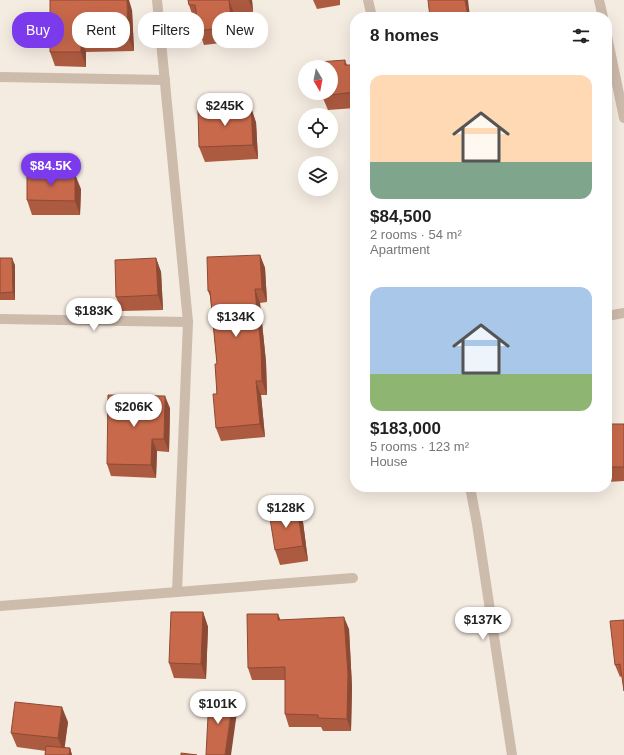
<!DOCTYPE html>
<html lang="en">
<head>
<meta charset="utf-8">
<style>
  :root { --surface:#fff; --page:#f2f2f2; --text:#222; --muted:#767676; --accent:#7c3aed }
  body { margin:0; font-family:Helvetica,sans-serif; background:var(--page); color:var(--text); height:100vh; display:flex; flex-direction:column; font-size:15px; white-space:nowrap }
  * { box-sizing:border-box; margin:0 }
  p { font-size:13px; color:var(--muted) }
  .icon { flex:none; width:22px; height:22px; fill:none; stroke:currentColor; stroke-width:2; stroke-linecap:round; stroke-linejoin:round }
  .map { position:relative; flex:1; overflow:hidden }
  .panel { position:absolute; left:350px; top:12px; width:262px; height:480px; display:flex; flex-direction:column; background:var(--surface); border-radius:16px; box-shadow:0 4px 16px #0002 }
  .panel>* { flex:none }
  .hud { position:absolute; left:12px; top:12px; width:278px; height:36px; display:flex; gap:8px }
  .needle { width:26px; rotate:170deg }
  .fabs { position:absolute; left:298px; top:60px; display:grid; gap:8px }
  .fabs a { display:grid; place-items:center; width:40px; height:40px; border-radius:50%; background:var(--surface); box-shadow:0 4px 16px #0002; font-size:20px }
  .price { position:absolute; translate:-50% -34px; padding:0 9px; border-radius:14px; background:#fff; color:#222; font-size:13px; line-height:26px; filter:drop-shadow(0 1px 2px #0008) }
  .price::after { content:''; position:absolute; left:50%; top:24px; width:12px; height:9px; margin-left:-6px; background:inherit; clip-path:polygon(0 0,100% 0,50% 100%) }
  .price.on { background:var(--accent); color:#fff }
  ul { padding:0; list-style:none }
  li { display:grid; align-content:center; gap:8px; height:212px; padding:0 20px }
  li span { display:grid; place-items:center; height:124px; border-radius:12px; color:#555 }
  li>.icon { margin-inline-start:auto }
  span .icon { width:72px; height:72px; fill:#fffc; stroke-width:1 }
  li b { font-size:17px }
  h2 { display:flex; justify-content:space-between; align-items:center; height:48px; padding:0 20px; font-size:17px }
  .pill { padding:0 14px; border-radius:16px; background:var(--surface); box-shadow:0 4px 16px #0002; font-size:14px; line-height:36px }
  .pill.on { background:var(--accent); color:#fff }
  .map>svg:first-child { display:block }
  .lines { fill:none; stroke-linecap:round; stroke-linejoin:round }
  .minor { stroke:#cdbbac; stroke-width:10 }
  .wall { fill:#ac5a40 }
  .shaded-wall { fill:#8c4a34 }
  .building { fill:#c8694b; stroke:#8c4a34 }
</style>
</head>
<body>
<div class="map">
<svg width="624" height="755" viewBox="0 0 624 755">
  <rect width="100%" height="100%" fill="#f4ebe1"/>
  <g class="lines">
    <g class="minor">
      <path d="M 157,0 L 188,322 L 177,592"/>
      <path d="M 368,0 L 372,17"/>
      <path d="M 599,0 L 603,17"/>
      <path d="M 607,36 L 624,118"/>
      <path d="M 0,77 L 165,80"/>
      <path d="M 607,316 L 624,313"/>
      <path d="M 0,319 L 188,322"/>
      <path d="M 470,487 L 477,524 L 512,755"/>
      <path d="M 0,606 L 353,578"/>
    </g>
  </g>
  <g class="wall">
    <path d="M 188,0 L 252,0 L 253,12 L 234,14 L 238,41 L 204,45 L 199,31 L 197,20 L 194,20 L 189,5 Z"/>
    <path d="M 313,0 L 340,0 L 340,5 L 317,9 Z"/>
    <path d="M 132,10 L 134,51 L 86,52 L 86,67 L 55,66 L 50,52 Z"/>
    <path d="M 345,60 L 347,65 L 355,65 L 355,108 L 328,110 L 322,96 Z"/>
    <path d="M 256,122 L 258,159 L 205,162 L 199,147 Z"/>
    <path d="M 81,189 L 80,215 L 32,215 L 27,200 Z"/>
    <path d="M 260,255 L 265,268 L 267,302 L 260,303 L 266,362 L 267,395 L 261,395 L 265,437 L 221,441 L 216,428 L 217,364 L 210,296 L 208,291 Z"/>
    <path d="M 0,258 L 15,265 L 15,300 L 0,300 Z"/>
    <path d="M 156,258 L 161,272 L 163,310 L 122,311 L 116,297 Z"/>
    <path d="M 170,408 L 169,452 L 157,451 L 156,478 L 111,476 L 107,464 Z"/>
    <path d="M 607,424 L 624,424 L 624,481 L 607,482 Z"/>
    <path d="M 297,508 L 303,522 L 308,561 L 280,565 L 275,550 Z"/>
    <path d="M 203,612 L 208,627 L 206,679 L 174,678 L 169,663 Z"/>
    <path d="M 280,620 L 349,629 L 352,687 L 351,731 L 323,731 L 321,727 L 289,727 L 285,714 L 285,680 L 252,680 L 248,668 Z"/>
    <path d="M 624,620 L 622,676 L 620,677 L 615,665 Z"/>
    <path d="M 68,722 L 64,748 L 70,748 L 72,755 L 45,755 L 46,751 L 17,747 L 11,733 Z"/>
  </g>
  <g class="shaded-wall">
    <path d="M 127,0 L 129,0 L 132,10 L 134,51 L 128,36 Z"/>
    <path d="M 229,0 L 234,14 L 238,41 L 232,26 Z"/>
    <path d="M 249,0 L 252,0 L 253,12 Z"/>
    <path d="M 465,0 L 468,0 L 470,17 L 468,17 Z"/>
    <path d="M 81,37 L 86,52 L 86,67 L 81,52 Z"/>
    <path d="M 251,107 L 256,122 L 258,159 L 253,145 Z"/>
    <path d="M 75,174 L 81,189 L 80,215 L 75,201 Z"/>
    <path d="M 260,255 L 265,268 L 267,302 L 262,289 Z"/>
    <path d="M 12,258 L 15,265 L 15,300 L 13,292 Z"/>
    <path d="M 156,258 L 161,272 L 163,310 L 158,295 Z"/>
    <path d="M 255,289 L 260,303 L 266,362 L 267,395 L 262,381 Z"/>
    <path d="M 256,381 L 261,395 L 265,437 L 260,424 Z"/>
    <path d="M 165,396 L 170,408 L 169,452 L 164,439 Z"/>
    <path d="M 152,439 L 157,451 L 156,478 L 151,465 Z"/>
    <path d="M 297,508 L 303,522 L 308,561 L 303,546 Z"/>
    <path d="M 203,612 L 208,627 L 206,679 L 201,664 Z"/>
    <path d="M 278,614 L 283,626 L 278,620 Z"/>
    <path d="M 344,617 L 349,629 L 352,687 L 351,731 L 347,719 Z"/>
    <path d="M 233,699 L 237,712 L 231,755 L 225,755 Z"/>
    <path d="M 62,707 L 68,722 L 64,753 L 58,738 Z"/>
    <path d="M 70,748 L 72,755 L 69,755 Z"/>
  </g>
  <g class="building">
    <path d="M 50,0 L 127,0 L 128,36 L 81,37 L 81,52 L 50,52 Z"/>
    <path d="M 188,0 L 229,0 L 232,26 L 199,31 L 195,5 L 189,5 Z"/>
    <path d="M 428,0 L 465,0 L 468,17 L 430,17 Z"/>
    <path d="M 345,60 L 345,65 L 355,65 L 355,92 L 322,96 L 322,93 L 331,93 L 331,67 L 319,67 L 319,62 Z"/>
    <path d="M 251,107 L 253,145 L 199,147 L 198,110 Z"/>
    <path d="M 27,173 L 75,174 L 75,201 L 27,200 Z"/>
    <path d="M 260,255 L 262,289 L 255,289 L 261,348 L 262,381 L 256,381 L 260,424 L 216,428 L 213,394 L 217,394 L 215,364 L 217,364 L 210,291 L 208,291 L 207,257 Z"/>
    <path d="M 0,258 L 12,258 L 13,292 L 0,293 Z"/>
    <path d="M 156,258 L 158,295 L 116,297 L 115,260 Z"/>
    <path d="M 108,395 L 165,396 L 164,439 L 152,439 L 151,465 L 107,464 Z"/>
    <rect x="607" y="424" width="17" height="43"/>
    <path d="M 297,508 L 303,546 L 275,550 L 269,512 Z"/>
    <path d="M 171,612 L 203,612 L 201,664 L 169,663 Z"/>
    <path d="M 247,614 L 278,614 L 278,620 L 344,617 L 348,674 L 347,719 L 318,718 L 318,715 L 285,714 L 285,667 L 248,668 Z"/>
    <path d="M 624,620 L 624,691 L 620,664 L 615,665 L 610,621 Z"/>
    <path d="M 209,697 L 233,699 L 225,755 L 206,755 Z"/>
    <path d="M 15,702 L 62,707 L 58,738 L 11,733 Z"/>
    <path d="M 46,746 L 70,748 L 69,755 L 45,755 Z"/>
    <path d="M 181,753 L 197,755 L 181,755 Z"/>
  </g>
</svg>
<div class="fabs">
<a><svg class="needle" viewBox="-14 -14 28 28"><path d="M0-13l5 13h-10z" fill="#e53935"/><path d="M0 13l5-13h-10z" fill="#767676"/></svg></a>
<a><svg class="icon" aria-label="locate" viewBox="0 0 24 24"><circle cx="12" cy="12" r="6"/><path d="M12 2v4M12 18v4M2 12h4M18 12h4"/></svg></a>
<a><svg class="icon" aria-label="layers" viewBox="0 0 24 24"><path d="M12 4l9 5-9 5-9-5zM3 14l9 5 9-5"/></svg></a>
</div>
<b class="price" style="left:225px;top:127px">$245K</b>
<b class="price on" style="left:51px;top:187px">$84.5K</b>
<b class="price" style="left:94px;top:332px">$183K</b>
<b class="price" style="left:236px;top:338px">$134K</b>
<b class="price" style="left:134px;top:428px">$206K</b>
<b class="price" style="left:286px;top:529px">$128K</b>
<b class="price" style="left:483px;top:641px">$137K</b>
<b class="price" style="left:218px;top:725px">$101K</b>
<div class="hud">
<a class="pill on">Buy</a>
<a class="pill">Rent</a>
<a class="pill">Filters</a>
<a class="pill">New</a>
</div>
<section class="panel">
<h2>8 homes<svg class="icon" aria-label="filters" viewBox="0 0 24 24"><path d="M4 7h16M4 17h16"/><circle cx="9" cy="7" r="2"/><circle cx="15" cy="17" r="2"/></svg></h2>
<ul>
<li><span style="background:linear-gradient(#ffd9b3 70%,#7fa58c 0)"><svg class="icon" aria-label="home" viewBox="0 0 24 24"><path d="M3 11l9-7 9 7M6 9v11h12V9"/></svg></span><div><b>$84,500</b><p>2 rooms · 54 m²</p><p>Apartment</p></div></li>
<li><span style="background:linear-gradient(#a9c7e8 70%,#8fb573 0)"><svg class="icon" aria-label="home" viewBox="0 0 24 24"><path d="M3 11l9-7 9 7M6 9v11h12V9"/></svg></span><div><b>$183,000</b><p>5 rooms · 123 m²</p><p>House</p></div></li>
</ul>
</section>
</div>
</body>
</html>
